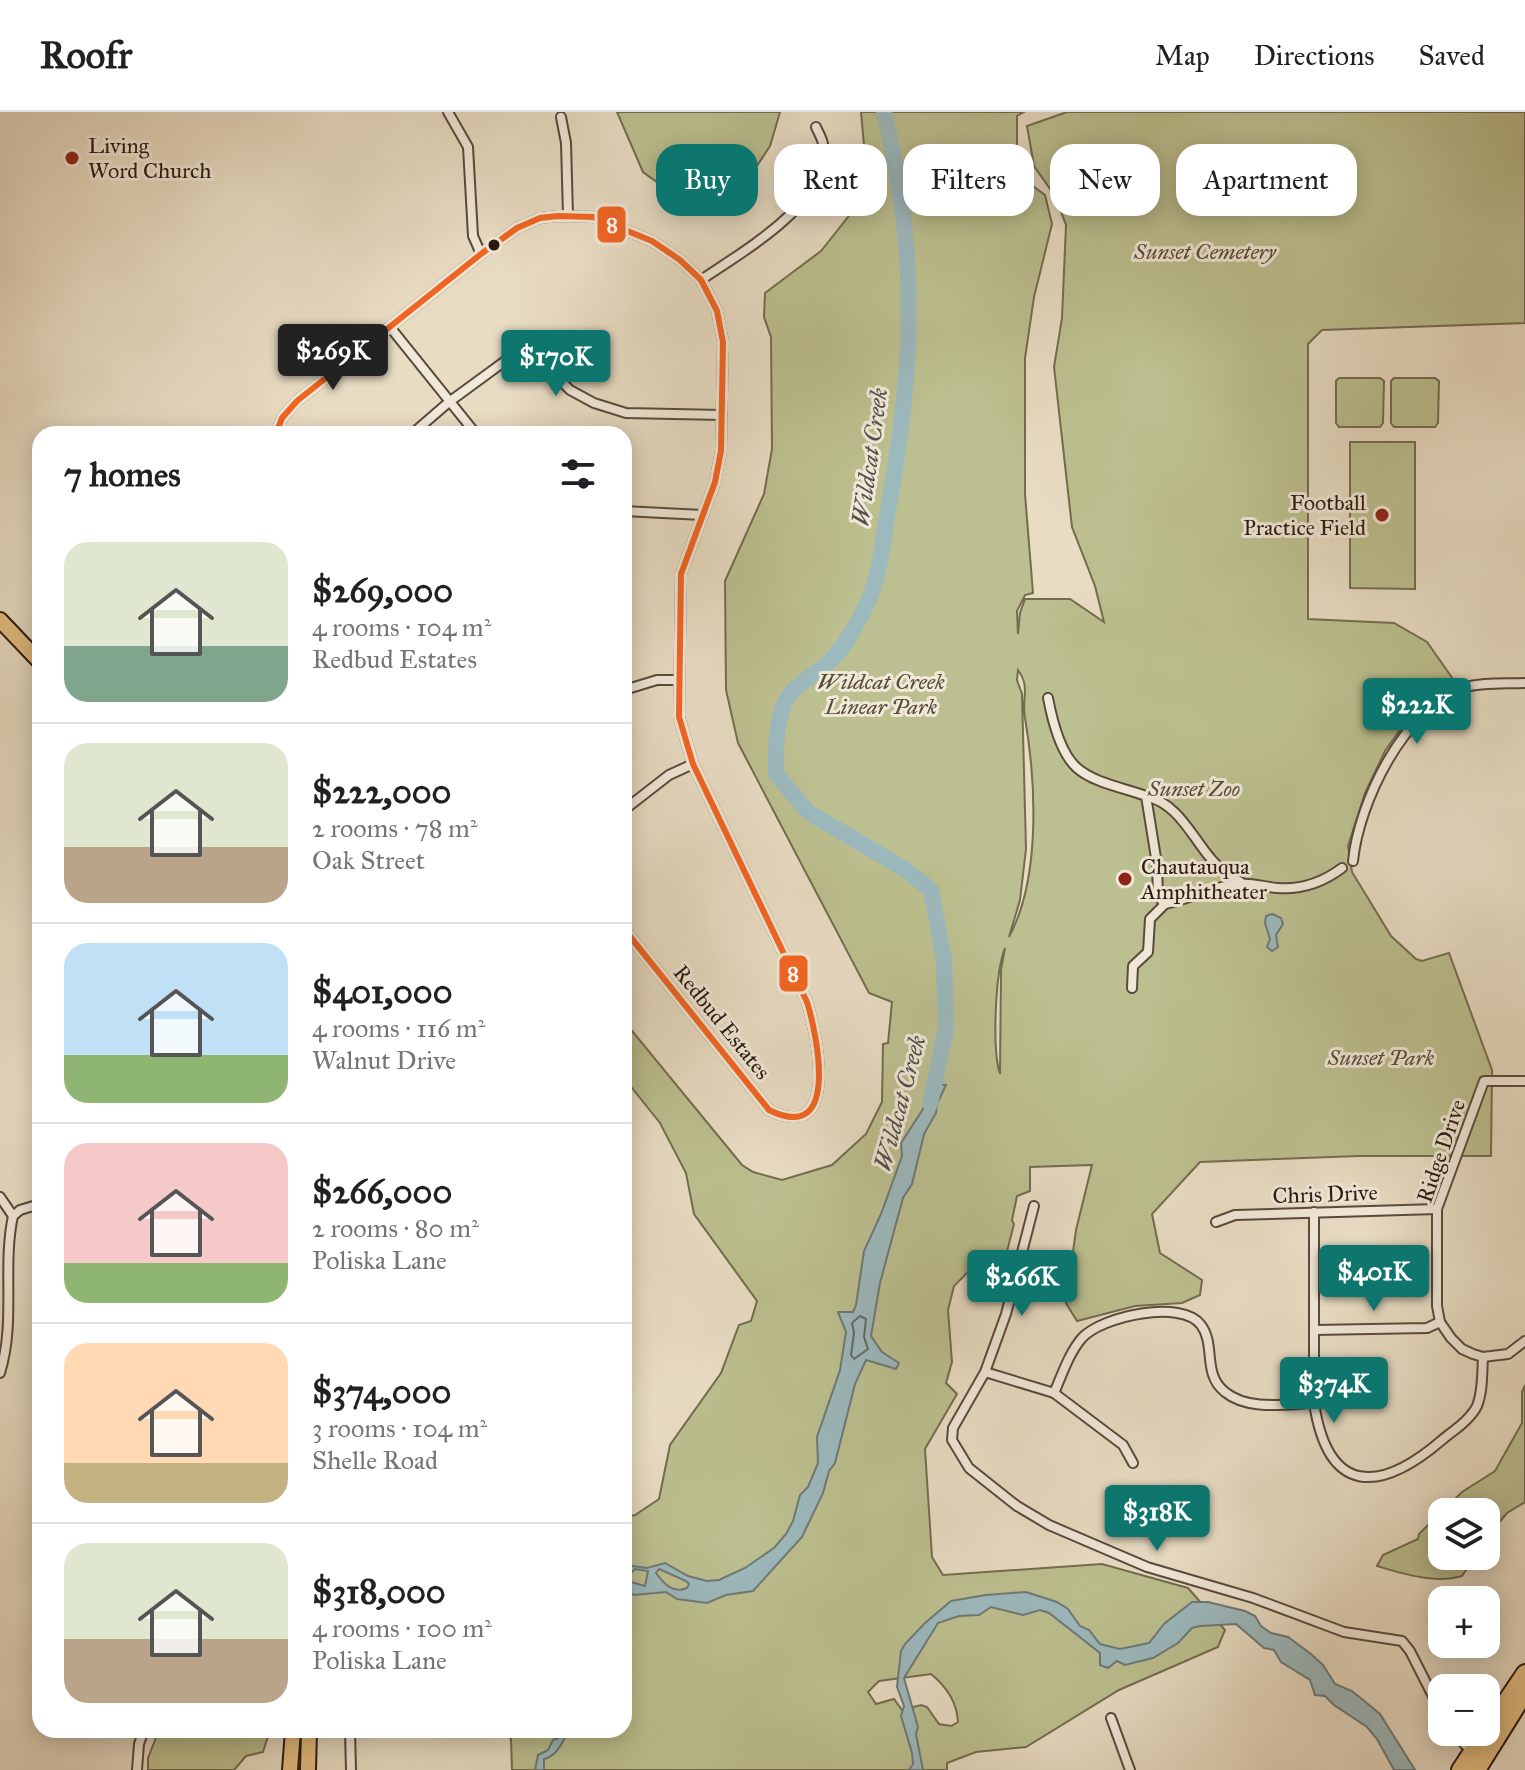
<!DOCTYPE html>
<html lang="en">
<head>
<meta charset="utf-8">
<style>
  :root { --surface:#fff; --page:#f2f2f2; --text:#202124; --muted:#757577; --line:#e0e0e0; --accent:#0f766e }
  body { margin:0; font-family:"IM FELL Great Primer",serif; background:var(--page); color:var(--text); height:100vh; display:flex; flex-direction:column; font-size:30px; white-space:nowrap }
  * { box-sizing:border-box; margin:0 }
  p { font-size:26px; color:var(--muted) }
  .icon { flex:none; width:44px; height:44px; fill:none; stroke:currentColor; stroke-width:2; stroke-linecap:round; stroke-linejoin:round }
  .map { position:relative; flex:1; overflow:hidden }
  .sheet { position:absolute; left:32px; top:314px; width:600px; height:1312px; display:flex; flex-direction:column; background:var(--surface); border-radius:24px; box-shadow:0 4px 20px #0003 }
  .sheet>* { flex:none }
  .guide { position:absolute; left:656px; top:32px; width:748px; height:72px; display:flex; gap:16px }
  .buttons { position:absolute; left:1428px; top:1386px; display:grid; gap:16px }
  .buttons a { display:grid; place-items:center; width:72px; height:72px; border-radius:16px; background:var(--surface); box-shadow:0 4px 20px #0003; font-size:40px }
  .price { position:absolute; translate:-50% -68px; padding:0 18px; border-radius:8px; background:var(--accent); color:#fff; font-size:26px; line-height:52px; filter:drop-shadow(0 2px 4px #0008) }
  .price::after { content:''; position:absolute; left:50%; top:48px; width:24px; height:18px; margin-left:-12px; background:inherit; clip-path:polygon(0 0,100% 0,50% 100%) }
  .price.active { background:#222; color:#fff }
  ul { padding:0; list-style:none }
  li { display:flex; align-items:center; gap:24px; height:200px; padding:0 32px }
  li+li { border-top:2px solid var(--line) }
  li span { display:grid; place-items:center; flex:none; width:224px; height:160px; border-radius:24px; color:#555 }
  li>.icon { margin-inline-start:auto }
  span .icon { width:96px; height:96px; fill:#fffc; stroke-width:1 }
  li b { font-size:34px }
  h2 { display:flex; justify-content:space-between; align-items:center; height:96px; padding:0 32px; font-size:34px }
  .chip { padding:0 28px; border-radius:24px; background:var(--surface); box-shadow:0 4px 20px #0003; font-size:28px; line-height:72px }
  .chip.active { background:var(--accent); color:#fff }
  header { display:flex; align-items:center; gap:48px; box-sizing:border-box; height:112px; padding:0 40px; background:var(--surface); border-bottom:2px solid var(--line) }
  header strong { font-size:38px }
  nav { display:flex; gap:44px; margin-inline-start:auto; font-size:28px }
  .map>svg:first-child { display:block }
  .green { fill:#bcbf8f; stroke:#736c4f; stroke-width:2; fill-rule:evenodd }
  .water { fill:#9cb9be; stroke:#6e7978; stroke-width:2; fill-rule:evenodd }
  .lines { fill:none; stroke-linecap:round; stroke-linejoin:round }
  .shore { stroke:#636966; stroke-width:2 }
  .river { stroke:#9cb9be; stroke-width:16 }
  .street-casing { stroke:#5a4a3c; stroke-width:12 }
  .primary-casing { stroke:#2a190f; stroke-width:18 }
  .highway-casing { stroke:#2a190f; stroke-width:20 }
  .street { stroke:#f0e8d8; stroke-width:8 }
  .primary { stroke:#e4be82; stroke-width:14 }
  .highway { stroke:#e4be82; stroke-width:16 }
  .bus-1-casing { stroke:#f0e8d8; stroke-width:12 }
  .bus-1 { stroke:#f26522; stroke-width:6 }
  .poi-dot { fill:#8f2418; stroke:#f0e8d8; stroke-width:3 }
  .bus-dot { fill:#2a190f; stroke:#f0e8d8; stroke-width:3 }
  .labels { text-anchor:middle; dominant-baseline:central; stroke-width:6; stroke-linejoin:round; paint-order:stroke }
  .poi-label { font-size:22px; fill:#2a190f; stroke:#f0e8d8; text-anchor:start }
  .park-label { font-size:22px; font-style:italic; fill:#564b35; stroke:#f0e8d8 }
  .street-label { font-size:22px; fill:#2a190f; stroke:#f0e8d8 }
  .water-label { font-size:24px; font-style:italic; fill:#52514c; stroke:#f0e8d8 }
  .line-badge { stroke:#f0e8d8; stroke-width:3 }
  .badge-label { font-size:22px; text-anchor:middle; font-weight:bold; fill:#fff }
</style>
</head>
<body>
<header>
<strong>Roofr</strong>
<nav><a>Map</a><a>Directions</a><a>Saved</a></nav>
</header>
<div class="map">
<svg width="1525" height="1658" viewBox="0 0 1525 1658">
  <rect width="100%" height="100%" fill="#e8dcc3"/>
  <filter id="stains"><feTurbulence type="fractalNoise" baseFrequency=".0025" numOctaves="4"/><feColorMatrix values="0 0 0 0 .2 0 0 0 0 .09 0 0 0 0 .02 0 0 0 .5 -.17"/></filter>
  <radialGradient id="worn" r=".72"><stop offset=".6" stop-color="#630" stop-opacity="0"/><stop offset="1" stop-color="#630" stop-opacity=".3"/></radialGradient>
  <g class="green">
    <path d="M 617,0 L 780,0 L 770,34 L 753,60 L 722,80 L 680,81 L 658,71 L 643,60 Z"/>
    <path d="M 861,0 L 1024,0 L 1017,4 L 1017,62 L 1045,83 L 1052,112 L 1034,185 L 1025,246 L 1025,382 L 1033,481 L 1025,483 L 1017,499 L 1018,522 L 1020,501 L 1025,487 L 1070,487 L 1104,510 L 1095,474 L 1072,415 L 1054,255 L 1062,206 L 1066,113 L 1055,84 L 1034,54 L 1027,14 L 1067,0 L 1525,0 L 1525,211 L 1322,218 L 1308,232 L 1308,507 L 1394,511 L 1427,530 L 1453,567 L 1409,605 L 1385,639 L 1365,681 L 1348,734 L 1352,760 L 1391,824 L 1416,847 L 1422,849 L 1449,841 L 1492,958 L 1491,1044 L 1359,1044 L 1200,1050 L 1152,1102 L 1160,1141 L 1202,1168 L 1200,1183 L 1182,1191 L 1135,1194 L 1077,1209 L 1066,1191 L 1076,1118 L 1092,1053 L 1030,1055 L 1030,1079 L 1017,1084 L 1012,1108 L 1014,1112 L 1005,1147 L 968,1160 L 954,1174 L 948,1198 L 952,1250 L 946,1271 L 957,1282 L 925,1337 L 932,1445 L 943,1463 L 1102,1452 L 1188,1476 L 1225,1518 L 1218,1535 L 1119,1578 L 1026,1635 L 976,1640 L 947,1651 L 947,1658 L 512,1658 L 511,1627 L 502,1618 L 624,1618 L 624,1405 L 635,1403 L 659,1387 L 670,1333 L 721,1261 L 739,1213 L 751,1209 L 757,1189 L 694,1102 L 686,1061 L 660,1011 L 624,966 L 624,909 L 742,1053 L 753,1060 L 782,1068 L 832,1053 L 866,1022 L 882,990 L 883,932 L 888,931 L 892,890 L 869,881 L 738,631 L 726,578 L 725,469 L 764,382 L 772,337 L 771,225 L 764,205 L 765,181 L 821,139 L 848,105 L 867,67 ZM 1018,558 C 1031,576 1021,586 1025,606 C 1036,670 1041,766 1009,825 L 1020,788 L 1026,737 L 1022,582 L 1017,568 ZM 1005,836 L 1001,858 L 1000,962 C 992,937 995,861 1005,836 ZM 931,1562 C 947,1575 957,1590 958,1610 L 951,1614 L 939,1612 L 927,1595 L 921,1593 L 902,1598 L 894,1587 L 876,1592 L 868,1580 L 879,1569 Z"/>
    <path d="M 1339,266 L 1380,266 L 1384,269 L 1383,311 L 1380,315 L 1339,315 L 1336,311 L 1336,269 Z"/>
    <path d="M 1394,266 L 1435,266 L 1439,269 L 1438,311 L 1435,315 L 1394,315 L 1391,311 L 1391,269 Z"/>
    <path d="M 1350,330 L 1415,330 L 1415,477 L 1350,476 Z"/>
    <path d="M 1525,1273 L 1525,1390 L 1507,1401 L 1486,1426 L 1486,1400 L 1442,1400 L 1442,1444 L 1476,1444 L 1462,1464 C 1435,1472 1404,1462 1377,1454 L 1383,1443 L 1418,1427 L 1419,1422 L 1462,1380 L 1495,1359 L 1522,1311 L 1522,1280 Z"/>
    <path d="M 159,1618 L 270,1618 L 263,1640 L 246,1644 L 234,1658 L 148,1658 L 148,1646 Z"/>
  </g>
  <g class="water">
    <path d="M 1272,802 L 1281,806 L 1283,812 L 1276,823 L 1278,835 L 1272,839 L 1267,835 L 1270,827 L 1265,811 L 1266,804 Z"/>
    <path d="M 929,972 L 946,973 L 937,992 L 936,1001 L 924,1022 L 912,1072 L 903,1086 L 880,1171 L 871,1224 L 882,1240 L 899,1251 L 896,1257 L 866,1248 L 855,1272 L 835,1351 L 829,1359 L 823,1381 L 802,1425 L 753,1479 L 726,1483 L 707,1491 L 677,1487 L 666,1480 L 634,1483 L 624,1476 L 624,1468 L 645,1474 L 648,1459 L 635,1457 L 627,1465 L 624,1464 L 624,1458 L 633,1454 L 647,1456 L 665,1451 L 688,1464 L 707,1469 L 719,1468 L 745,1456 L 774,1436 L 786,1422 L 793,1409 L 800,1383 L 808,1375 L 818,1351 L 817,1325 L 840,1258 L 846,1220 L 838,1200 L 853,1200 L 856,1193 L 864,1139 L 881,1102 L 902,1044 L 901,1031 L 923,997 ZM 659,1457 L 686,1469 L 689,1472 L 687,1476 C 673,1482 664,1472 656,1461 Z"/>
    <path d="M 1026,1480 L 1057,1490 L 1068,1497 L 1080,1514 L 1089,1518 L 1100,1532 L 1120,1537 L 1149,1531 L 1164,1512 L 1192,1490 L 1208,1490 L 1245,1499 L 1255,1504 L 1261,1514 L 1271,1521 L 1288,1525 L 1311,1542 L 1323,1553 L 1335,1572 L 1352,1579 L 1380,1602 L 1415,1658 L 1394,1658 L 1377,1627 L 1367,1615 L 1334,1593 L 1325,1584 L 1315,1583 L 1310,1568 L 1281,1550 L 1274,1538 L 1264,1536 L 1236,1512 L 1200,1514 L 1192,1516 L 1178,1531 L 1153,1546 L 1125,1553 L 1117,1549 L 1108,1556 L 1100,1553 L 1100,1541 L 1049,1501 L 1040,1498 L 1023,1503 L 991,1495 L 979,1503 L 959,1504 L 938,1511 L 904,1566 L 918,1615 L 916,1622 L 923,1658 L 909,1658 L 913,1652 L 912,1641 L 901,1604 L 904,1594 L 897,1575 L 901,1539 L 905,1532 L 925,1511 L 951,1489 L 986,1483 Z"/>
    <path d="M 564,1618 L 568,1618 C 563,1630 557,1644 544,1647 L 544,1658 L 535,1658 L 538,1643 L 548,1638 L 553,1628 L 561,1625 Z"/>
  </g>
  <g class="lines">
    <path class="shore" d="M 860,1204 L 866,1207 L 864,1225 L 868,1237 L 854,1247 L 851,1243 L 854,1221 L 852,1211 Z"/>
    <path class="river" d="M 884,0 C 918,134 914,257 889,392 C 884,420 882,450 873,476 C 867,495 845,536 830,549 C 813,565 791,573 783,595 C 775,617 776,639 776,662 L 808,700 L 906,758 L 931,778 L 944,847 L 946,917 L 930,992"/>
    <g class="street-casing">
      <g id="street">
        <path d="M 448,0 L 468,35 L 473,124 L 481,142"/>
        <path d="M 561,5 L 566,31 L 568,103"/>
        <path d="M 701,168 C 740,141 834,89 823,32 C 822,26 818,20 816,15"/>
        <path d="M 390,215 L 476,322"/>
        <path d="M 276,322 L 282,306 L 297,289 L 481,142 L 517,116 L 540,106 L 558,104 L 593,105 L 652,129 L 680,148 L 701,168 L 717,199 L 723,230 L 721,339 L 715,370 L 681,462 L 679,605 L 693,652 L 807,890 C 817,923 841,1034 769,998 L 624,817"/>
        <path d="M 412,322 L 449,290 L 516,241 L 534,243 L 570,278 L 594,291 L 626,301 L 722,303"/>
        <path d="M 624,399 L 702,403"/>
        <path d="M 624,578 L 657,568 L 677,568"/>
        <path d="M 1048,586 C 1052,607 1060,640 1076,655 C 1093,671 1125,676 1146,684 L 1157,752 L 1158,784 L 1165,792 C 1190,787 1213,774 1239,772 C 1251,770 1264,775 1277,776 C 1302,778 1322,771 1342,756"/>
        <path d="M 1146,684 C 1179,692 1191,724 1212,748 C 1220,758 1231,764 1242,771"/>
        <path d="M 624,698 L 669,663 L 693,652"/>
        <path d="M 1353,749 C 1359,690 1404,597 1463,576 C 1482,570 1505,572 1525,571"/>
        <path d="M 1132,876 L 1133,854 L 1148,840 L 1150,807 L 1165,792"/>
        <path d="M 1525,969 L 1484,969 L 1437,1097 L 1437,1194 L 1440,1210 L 1451,1226 L 1462,1237 L 1473,1242 L 1483,1245 L 1508,1242 L 1525,1229"/>
        <path d="M 0,1085 L 13,1104"/>
        <path d="M 1034,1094 L 1006,1202 L 985,1260 L 953,1316 L 952,1328 L 969,1356 L 1017,1394 L 1049,1413 L 1147,1455 L 1253,1486 L 1344,1520 L 1402,1529 L 1410,1539 L 1442,1602"/>
        <path d="M 1314,1100 L 1314,1291 C 1328,1383 1379,1382 1442,1328 C 1454,1318 1470,1308 1477,1294 C 1483,1279 1482,1261 1483,1245"/>
        <path d="M 1216,1110 L 1235,1103 L 1437,1097"/>
        <path d="M 1314,1218 L 1427,1216 L 1440,1210"/>
        <path d="M 985,1260 L 1054,1281 L 1123,1333 L 1133,1351"/>
        <path d="M 0,1261 C 16,1210 2,1155 13,1104 L 20,1098 L 40,1092"/>
        <path d="M 1054,1281 C 1062,1263 1069,1241 1082,1226 C 1102,1204 1182,1187 1201,1213 C 1216,1233 1202,1262 1225,1280 C 1248,1299 1286,1292 1314,1291"/>
        <path d="M 1111,1606 L 1130,1658"/>
        <path d="M 350,1618 L 351,1658"/>
        <path d="M 1453,1620 L 1473,1641"/>
        <path d="M 137,1658 L 139,1632 L 144,1618"/>
      </g>
    </g>
    <g class="primary-casing">
      <g id="primary">
        <path d="M 0,508 L 40,550"/>
        <path d="M 290,1658 L 293,1618"/>
        <path d="M 308,1658 L 309,1618"/>
      </g>
    </g>
    <g class="highway-casing">
      <g id="highway">
        <path d="M 1486,1619 L 1525,1561"/>
        <path d="M 1460,1658 L 1485,1620"/>
        <path d="M 1477,1658 L 1525,1581"/>
      </g>
    </g>
    <use href="#street" class="street"/>
    <use href="#primary" class="primary"/>
    <use href="#highway" class="highway"/>
    <g class="bus-1-casing">
      <path id="bus-1" d="M 276,322 L 282,306 L 297,289 L 481,142 L 517,116 L 540,106 L 558,104 L 593,105 L 652,129 L 680,148 L 701,168 L 717,199 L 723,230 L 721,339 L 715,370 L 681,462 L 679,605 L 693,652 L 807,890 C 817,923 841,1034 769,998 L 624,817"/>
    </g>
    <use href="#bus-1" class="bus-1"/>
  </g>
  <g class="poi-dot">
    <circle cx="72" cy="46" r="8"/>
    <circle cx="1382" cy="403" r="8"/>
    <circle cx="1125" cy="767" r="8"/>
  </g>
  <circle class="bus-dot" cx="494" cy="133" r="7"/>
  <g class="labels">
    <g class="poi-label">
      <text x="88" y="33">Living<tspan x="88" dy="25">Word Church</tspan></text>
      <text x="1366" y="390" text-anchor="end">Football<tspan x="1366" dy="25">Practice Field</tspan></text>
      <text x="1141" y="754">Chautauqua<tspan x="1141" dy="25">Amphitheater</tspan></text>
    </g>
    <g class="park-label">
      <text x="1205" y="139">Sunset Cemetery</text>
      <text x="881" y="569">Wildcat Creek<tspan x="881" dy="25">Linear Park</tspan></text>
      <text x="1194" y="676">Sunset Zoo</text>
      <text x="1381" y="945">Sunset Park</text>
    </g>
    <g class="street-label">
      <text transform="translate(722 910) rotate(51)">Redbud Estates</text>
      <text transform="translate(1441 1039) rotate(-71)">Ridge Drive</text>
      <text transform="translate(1325 1082) rotate(-2)">Chris Drive</text>
    </g>
    <g class="water-label">
      <text transform="translate(870 345) rotate(-82)">Wildcat Creek</text>
      <text transform="translate(900 991) rotate(-75)">Wildcat Creek</text>
    </g>
  </g>
  <g class="line-badge">
    <rect x="596" y="93" width="31" height="39" rx="8" fill="#f26522"/>
    <rect x="778" y="842" width="31" height="39" rx="8" fill="#f26522"/>
  </g>
  <g class="badge-label">
    <text x="612" y="120">8</text>
    <text x="793" y="869">8</text>
  </g>
  <rect width="100%" height="100%" filter="url(#stains)"/>
  <rect width="100%" height="100%" fill="url(#worn)"/>
</svg>
<div class="buttons">
<a><svg class="icon" aria-label="layers" viewBox="0 0 24 24"><path d="M12 4l9 5-9 5-9-5zM3 14l9 5 9-5"/></svg></a>
<a>+</a>
<a>−</a>
</div>
<b class="price active" style="left:333px;top:280px">$269K</b>
<b class="price" style="left:556px;top:286px">$170K</b>
<b class="price" style="left:1417px;top:634px">$222K</b>
<b class="price" style="left:1374px;top:1201px">$401K</b>
<b class="price" style="left:1022px;top:1206px">$266K</b>
<b class="price" style="left:1334px;top:1313px">$374K</b>
<b class="price" style="left:1157px;top:1441px">$318K</b>
<div class="guide">
<a class="chip active">Buy</a>
<a class="chip">Rent</a>
<a class="chip">Filters</a>
<a class="chip">New</a>
<a class="chip">Apartment</a>
</div>
<section class="sheet">
<h2>7 homes<svg class="icon" aria-label="filters" viewBox="0 0 24 24"><path d="M4 7h16M4 17h16"/><circle cx="9" cy="7" r="2"/><circle cx="15" cy="17" r="2"/></svg></h2>
<ul>
<li><span style="background:linear-gradient(#dfe7d0 65%,#7fa58c 0)"><svg class="icon" aria-label="home" viewBox="0 0 24 24"><path d="M3 11l9-7 9 7M6 9v11h12V9"/></svg></span><div><b>$269,000</b><p>4 rooms · 104 m²</p><p>Redbud Estates</p></div></li>
<li><span style="background:linear-gradient(#dfe7d0 65%,#b9a48a 0)"><svg class="icon" aria-label="home" viewBox="0 0 24 24"><path d="M3 11l9-7 9 7M6 9v11h12V9"/></svg></span><div><b>$222,000</b><p>2 rooms · 78 m²</p><p>Oak Street</p></div></li>
<li><span style="background:linear-gradient(#bfe0f5 70%,#8fb573 0)"><svg class="icon" aria-label="home" viewBox="0 0 24 24"><path d="M3 11l9-7 9 7M6 9v11h12V9"/></svg></span><div><b>$401,000</b><p>4 rooms · 116 m²</p><p>Walnut Drive</p></div></li>
<li><span style="background:linear-gradient(#f6c9c9 75%,#8fb573 0)"><svg class="icon" aria-label="home" viewBox="0 0 24 24"><path d="M3 11l9-7 9 7M6 9v11h12V9"/></svg></span><div><b>$266,000</b><p>2 rooms · 80 m²</p><p>Poliska Lane</p></div></li>
<li><span style="background:linear-gradient(#ffd9b3 75%,#c2b280 0)"><svg class="icon" aria-label="home" viewBox="0 0 24 24"><path d="M3 11l9-7 9 7M6 9v11h12V9"/></svg></span><div><b>$374,000</b><p>3 rooms · 104 m²</p><p>Shelle Road</p></div></li>
<li><span style="background:linear-gradient(#dfe7d0 60%,#b9a48a 0)"><svg class="icon" aria-label="home" viewBox="0 0 24 24"><path d="M3 11l9-7 9 7M6 9v11h12V9"/></svg></span><div><b>$318,000</b><p>4 rooms · 100 m²</p><p>Poliska Lane</p></div></li>
</ul>
</section>
</div>
</body>
</html>
